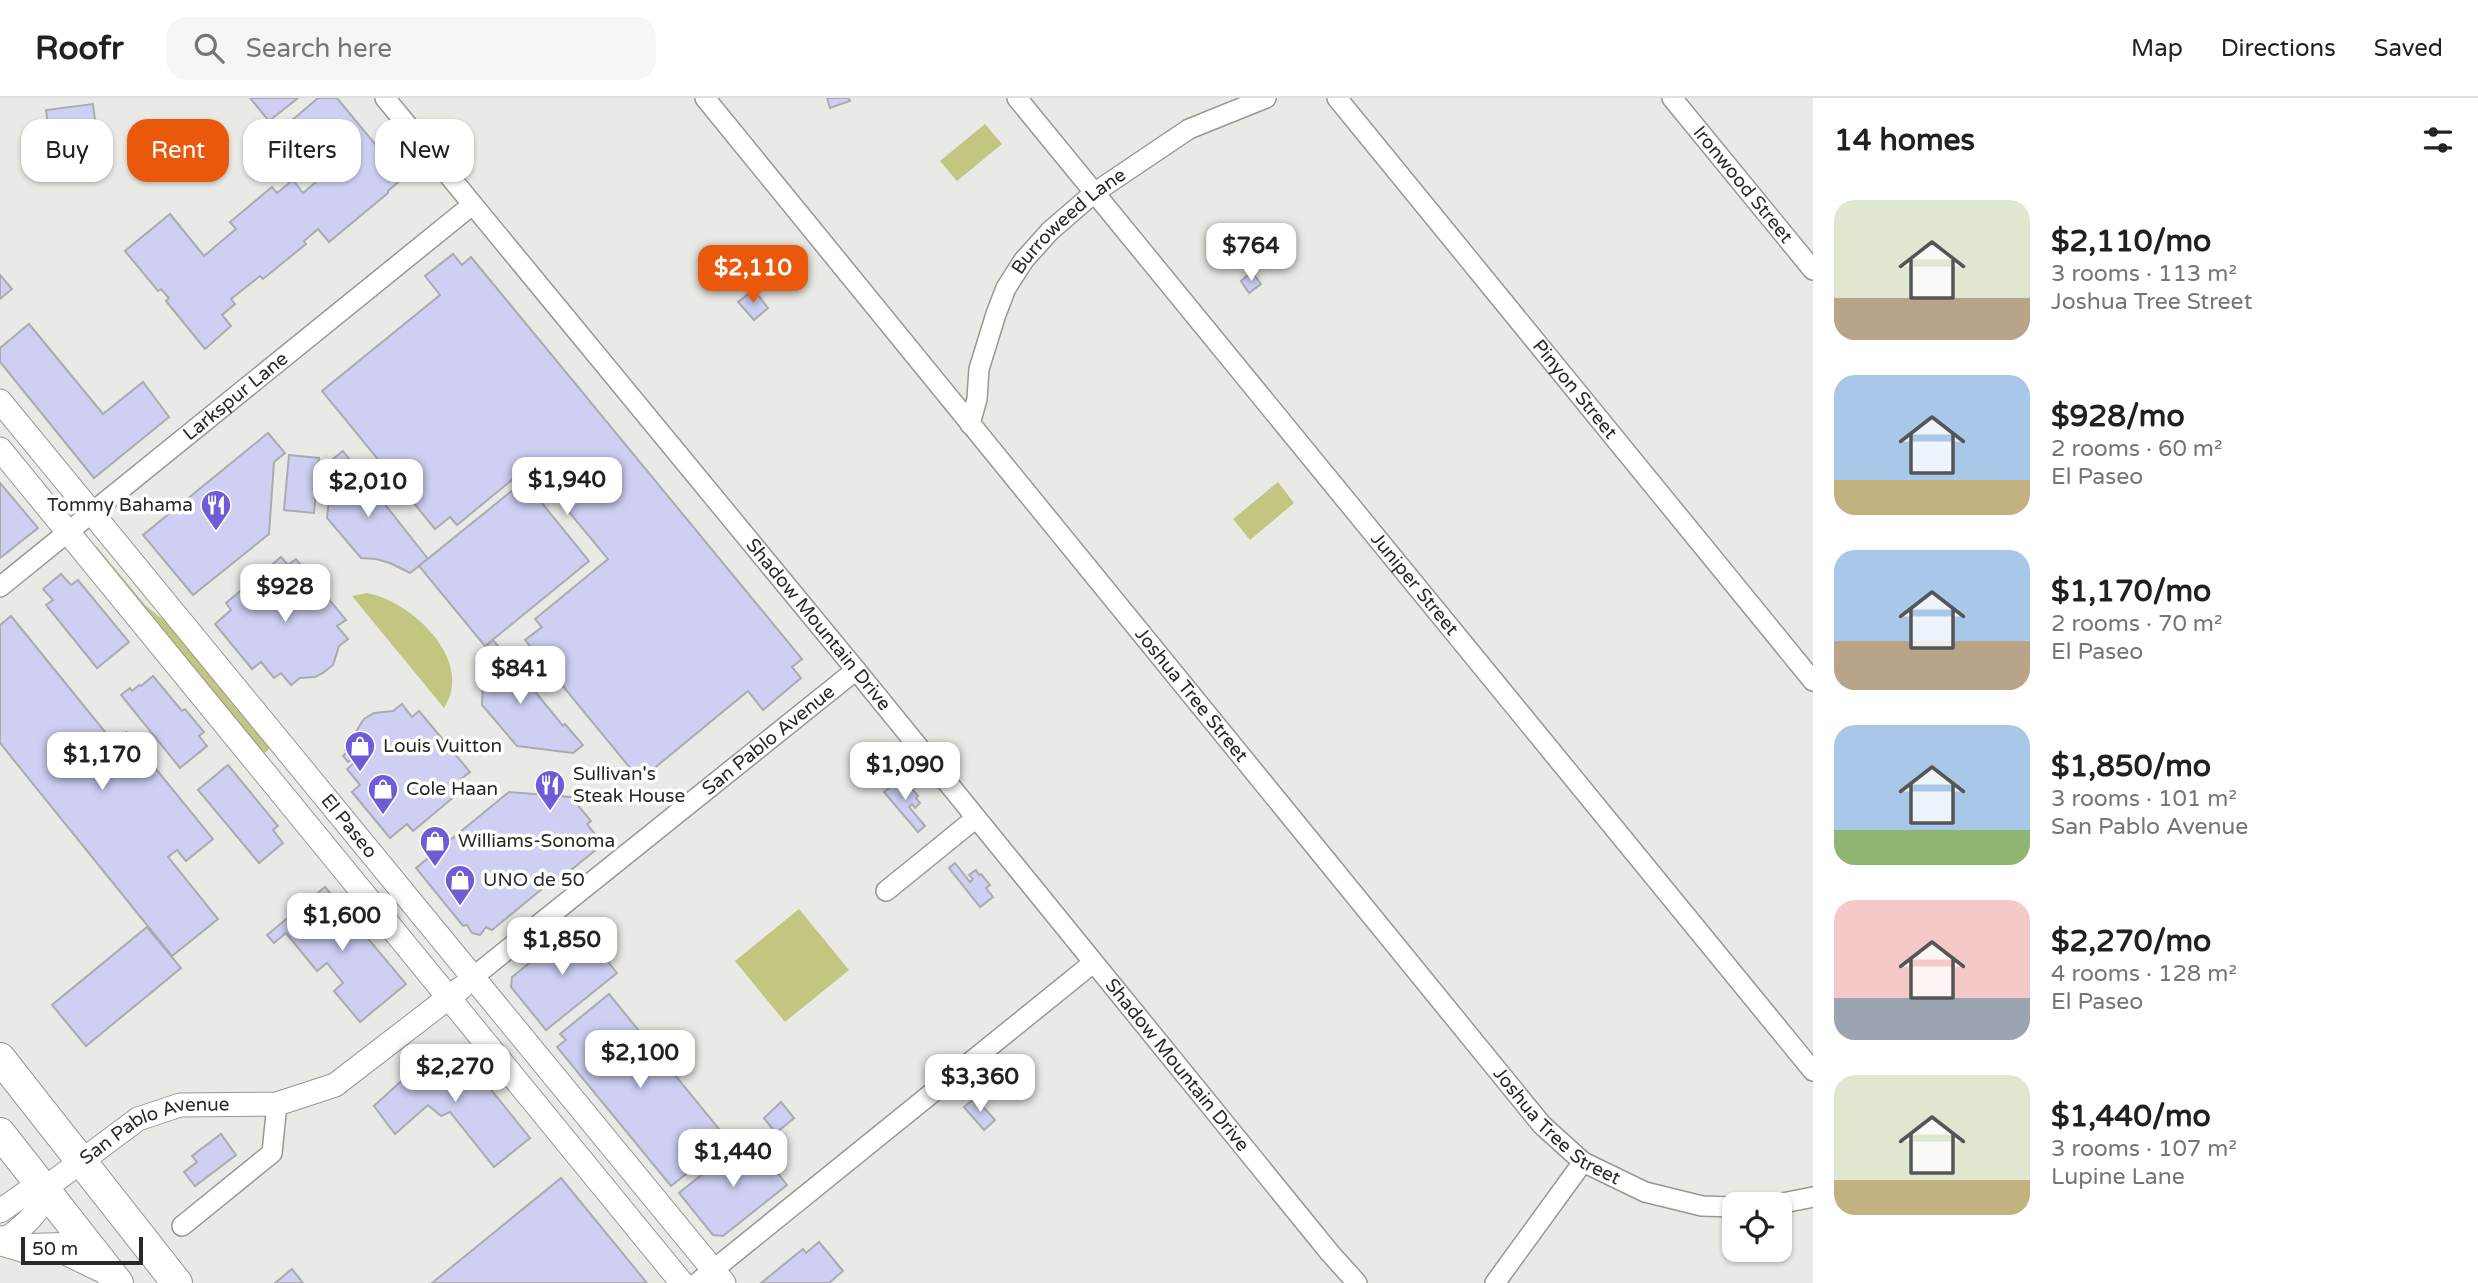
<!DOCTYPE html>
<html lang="en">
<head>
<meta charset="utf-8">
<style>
  :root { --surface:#fff; --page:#f6f6f6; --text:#202124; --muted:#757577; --line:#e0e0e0; --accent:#ea580c }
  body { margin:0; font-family:"Varela Round",sans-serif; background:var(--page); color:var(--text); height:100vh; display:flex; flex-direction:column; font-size:26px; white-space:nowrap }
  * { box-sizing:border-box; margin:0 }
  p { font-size:23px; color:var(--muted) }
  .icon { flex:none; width:38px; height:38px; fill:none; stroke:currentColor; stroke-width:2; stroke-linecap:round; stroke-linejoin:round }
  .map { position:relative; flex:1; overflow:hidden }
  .details { display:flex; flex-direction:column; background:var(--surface); width:665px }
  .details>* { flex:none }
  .hud { position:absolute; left:21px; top:21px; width:665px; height:63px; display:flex; gap:14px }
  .buttons { position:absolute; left:1722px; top:1094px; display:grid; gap:14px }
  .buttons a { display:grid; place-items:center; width:70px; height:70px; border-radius:14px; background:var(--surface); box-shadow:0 2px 5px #0004; font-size:35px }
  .scale { position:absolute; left:21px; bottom:18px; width:122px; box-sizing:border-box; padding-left:7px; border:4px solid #292927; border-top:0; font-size:19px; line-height:24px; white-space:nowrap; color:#292927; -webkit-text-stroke:5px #fffffe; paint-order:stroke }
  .price { position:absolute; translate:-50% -60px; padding:0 16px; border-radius:14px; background:#fff; color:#222; font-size:23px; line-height:46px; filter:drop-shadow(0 2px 4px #0008) }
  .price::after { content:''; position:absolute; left:50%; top:42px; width:21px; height:16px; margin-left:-10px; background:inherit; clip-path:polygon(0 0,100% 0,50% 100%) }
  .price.active { background:var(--accent); color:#fff }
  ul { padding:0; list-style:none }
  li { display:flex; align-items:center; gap:21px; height:175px; padding:0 21px }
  li span { display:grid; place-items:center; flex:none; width:196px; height:140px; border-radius:21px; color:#555 }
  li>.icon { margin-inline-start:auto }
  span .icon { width:84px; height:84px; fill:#fffc; stroke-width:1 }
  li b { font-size:30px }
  h2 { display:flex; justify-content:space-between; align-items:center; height:84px; padding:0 21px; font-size:30px }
  .chip { padding:0 24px; border-radius:21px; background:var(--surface); box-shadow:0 2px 5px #0004; font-size:24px; line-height:63px }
  .chip.active { background:var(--accent); color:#fff }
  header { display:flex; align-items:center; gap:42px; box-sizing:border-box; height:98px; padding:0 35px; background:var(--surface); border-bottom:2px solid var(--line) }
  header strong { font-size:33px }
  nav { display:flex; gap:38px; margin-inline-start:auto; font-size:24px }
  .search { width:490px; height:63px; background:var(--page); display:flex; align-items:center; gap:18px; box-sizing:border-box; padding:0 24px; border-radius:21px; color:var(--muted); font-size:26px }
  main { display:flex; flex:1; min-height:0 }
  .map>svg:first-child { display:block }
  .green { fill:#c2c681 }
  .building { fill:#cecff3; stroke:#ababaf; stroke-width:2 }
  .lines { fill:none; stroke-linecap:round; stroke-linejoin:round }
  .minor-casing { stroke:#979793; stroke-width:22 }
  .tertiary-casing { stroke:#979793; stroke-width:25 }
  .primary-casing { stroke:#979793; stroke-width:32 }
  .minor { stroke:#fff; stroke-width:19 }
  .tertiary { stroke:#fff; stroke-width:23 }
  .primary { stroke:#fff; stroke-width:30 }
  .labels { text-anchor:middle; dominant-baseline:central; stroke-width:7; stroke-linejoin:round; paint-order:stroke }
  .street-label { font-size:19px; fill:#292927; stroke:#fffffe }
  .poi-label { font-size:19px; fill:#292927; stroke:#fffffe; text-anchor:start }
</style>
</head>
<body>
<header>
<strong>Roofr</strong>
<div class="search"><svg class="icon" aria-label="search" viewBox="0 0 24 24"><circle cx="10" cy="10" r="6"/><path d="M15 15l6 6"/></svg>Search here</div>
<nav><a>Map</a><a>Directions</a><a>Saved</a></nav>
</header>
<main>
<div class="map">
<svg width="1813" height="1185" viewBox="0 0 1813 1185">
  <rect width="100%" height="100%" fill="#e9eae6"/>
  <g class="green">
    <path d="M 985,26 L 1002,46 L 957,83 L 940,63 Z"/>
    <path d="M 1278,384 L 1294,405 L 1250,442 L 1233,421 Z"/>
    <path d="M 96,448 L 146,508 L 170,527 L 269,647 L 269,651 L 265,655 L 260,654 L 94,450 Z"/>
    <path d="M 367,495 C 411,503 475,562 444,610 L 352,498 Z"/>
    <path d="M 799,811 L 849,872 L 785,924 L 735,863 Z"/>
  </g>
  <g class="building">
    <path d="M 250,0 L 298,0 L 269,23 Z"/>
    <path d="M 318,0 L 337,0 L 403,80 L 388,93 L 388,95 L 329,144 L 318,131 L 304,143 L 306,146 L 263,181 L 260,178 L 231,201 L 235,206 L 222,217 L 231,228 L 205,251 L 166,203 L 169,200 L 161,191 L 158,193 L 125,153 L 170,116 L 204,158 L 236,131 L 230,124 L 272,89 L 277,95 L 293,82 L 303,95 L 335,68 L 329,61 L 324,66 L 290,24 Z"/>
    <path d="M 827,0 L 848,0 L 850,3 L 830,10 Z"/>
    <path d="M 93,6 L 101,72 L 55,78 L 46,12 Z"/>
    <path d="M 453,156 L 462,167 L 471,159 L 802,561 L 792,569 L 801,580 L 763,612 L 748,593 L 640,682 L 525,542 L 542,529 L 535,521 L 608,461 L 530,367 L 457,427 L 450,419 L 435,431 L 322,293 L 440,197 L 425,178 Z"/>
    <path d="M 1252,174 L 1261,186 L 1249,195 L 1241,183 Z"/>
    <path d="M 0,177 L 12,191 L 0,201 Z"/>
    <path d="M 754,192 L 768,210 L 754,222 L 738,204 Z"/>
    <path d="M 29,226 L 103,316 L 143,284 L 169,319 L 94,380 L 0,264 L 0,250 Z"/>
    <path d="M 268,335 L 285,355 L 274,364 L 269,436 L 193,497 L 143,437 Z"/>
    <path d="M 343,353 L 428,461 L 410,475 L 390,465 L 376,461 L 361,460 L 327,420 L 333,361 Z"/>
    <path d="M 289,357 L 319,360 L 314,415 L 284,412 Z"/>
    <path d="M 524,383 L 589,463 L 485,548 L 419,468 Z"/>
    <path d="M 0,385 L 38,430 L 0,460 Z"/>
    <path d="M 281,459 L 288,467 L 296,461 L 346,522 L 337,528 L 348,541 L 339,548 L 333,567 L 323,575 L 315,579 L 300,580 L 291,587 L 281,575 L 274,580 L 261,564 L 252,571 L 215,526 L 231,512 L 226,505 Z"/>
    <path d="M 61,476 L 71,487 L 78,482 L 129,544 L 97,570 L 46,507 L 53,502 L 43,491 Z"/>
    <path d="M 11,518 L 114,645 L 126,634 L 213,741 L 186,763 L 177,752 L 168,759 L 218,821 L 172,858 L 0,645 L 0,527 Z"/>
    <path d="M 493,542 L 563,628 L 565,626 L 583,647 L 573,655 L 517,648 L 482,607 L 483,581 L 477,557 Z"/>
    <path d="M 153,578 L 182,613 L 185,611 L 204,634 L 199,638 L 207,648 L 180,670 L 121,597 L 130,590 L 132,593 L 139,587 L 141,588 Z"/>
    <path d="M 402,606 L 412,619 L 419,613 L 470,674 L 461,681 L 467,688 L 413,733 L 407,726 L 390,740 L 352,694 L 360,687 L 347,671 L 355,664 L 352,661 L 348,664 L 343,658 L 347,654 L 345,652 L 354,644 L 357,632 L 364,621 L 374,615 L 393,613 Z"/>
    <path d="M 228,667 L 278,728 L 273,732 L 283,745 L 259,765 L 198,692 Z"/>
    <path d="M 898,682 L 903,688 L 907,685 L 918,698 L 916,700 L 920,705 L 915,710 L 912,706 L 909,709 L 925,728 L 918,734 L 884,694 Z"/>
    <path d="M 509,694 L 571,699 L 591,723 L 587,726 L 603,746 L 550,789 L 548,786 L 492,832 L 486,829 L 480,837 L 472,835 L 467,827 L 463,828 L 416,770 Z"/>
    <path d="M 955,765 L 970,784 L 973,781 L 969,777 L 976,772 L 979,777 L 981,776 L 990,787 L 986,790 L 993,799 L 980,809 L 949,770 Z"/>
    <path d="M 325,789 L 406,886 L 360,924 L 334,893 L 343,885 L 327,865 L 317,873 L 286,835 L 274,845 L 267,837 Z"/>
    <path d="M 578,826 L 617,875 L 546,932 L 511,889 L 512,879 Z"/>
    <path d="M 147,829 L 181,870 L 86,948 L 52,907 Z"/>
    <path d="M 609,896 L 728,1042 L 671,1088 L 557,949 L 566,942 L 560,936 Z"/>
    <path d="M 431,956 L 463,957 L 530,1040 L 494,1069 L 450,1014 L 441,1018 L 428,1007 L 395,1036 L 374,1008 Z"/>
    <path d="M 975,1000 L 995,1022 L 984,1032 L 964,1009 Z"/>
    <path d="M 781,1004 L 794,1020 L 776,1035 L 764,1020 Z"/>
    <path d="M 221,1036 L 236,1057 L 195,1088 L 184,1074 L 197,1064 L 192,1058 Z"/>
    <path d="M 749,1039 L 787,1087 L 723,1138 L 713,1137 L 679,1095 Z"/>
    <path d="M 561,1080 L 647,1185 L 432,1185 Z"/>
    <path d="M 819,1144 L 843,1173 L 829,1185 L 761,1185 L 803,1151 L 806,1155 Z"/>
    <path d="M 292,1171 L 303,1185 L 275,1185 Z"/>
  </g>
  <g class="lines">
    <g class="minor-casing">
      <g id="minor">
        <path id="s1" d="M 385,0 L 856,572 L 1330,1155 L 1357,1185"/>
        <path id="s2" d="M 705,0 L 1542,1027 L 1583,1064 L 1645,1094 L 1702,1108 L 1734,1109"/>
        <path id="s3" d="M 1017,0 L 1813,973"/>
        <path id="s4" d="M 1337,0 L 1813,583"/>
        <path id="s5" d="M 1672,0 L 1813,172"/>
        <path id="s6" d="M 970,326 L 977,301 L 979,271 L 996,216 L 1006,190 L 1024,162 L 1050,133 L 1094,95 L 1189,31 L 1266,0"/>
        <path id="s7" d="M 0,489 L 472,107"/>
        <path d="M 886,793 L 976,720"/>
        <path id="s8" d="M 472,880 L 856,572"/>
        <path d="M 1778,1106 L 1813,1099"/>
        <path d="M 182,1128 L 272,1055 L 277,1006"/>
        <path d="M 697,1185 L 1093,865"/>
        <path d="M 1495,1185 L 1583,1064"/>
      </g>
    </g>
    <g class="tertiary-casing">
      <g id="tertiary">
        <path id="s9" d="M 0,303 L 724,1185"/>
        <path d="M 0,351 L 682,1185"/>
        <path id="s10" d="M 0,1113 L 30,1092 L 44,1091 L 138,1021 L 180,1007 L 277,1006 L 335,987 L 461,890"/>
        <path d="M 0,1146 C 19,1131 42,1117 44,1091"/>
      </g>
    </g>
    <g class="primary-casing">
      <g id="primary">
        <path d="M 0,960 L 177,1185"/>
        <path d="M 0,1035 L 118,1185"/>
        <path d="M 4,1143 L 30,1151 L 63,1150 L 100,1168"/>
      </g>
    </g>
    <use href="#minor" class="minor"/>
    <use href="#tertiary" class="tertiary"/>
    <use href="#primary" class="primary"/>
  </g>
  <defs>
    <g id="restaurant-pin" transform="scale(1.575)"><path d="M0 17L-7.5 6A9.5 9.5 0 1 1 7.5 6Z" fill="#6d5cd6" stroke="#fffffe"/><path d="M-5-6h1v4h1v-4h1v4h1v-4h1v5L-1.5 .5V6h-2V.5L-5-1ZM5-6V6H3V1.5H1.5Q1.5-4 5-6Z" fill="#fff"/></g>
    <g id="shop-pin" transform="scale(1.575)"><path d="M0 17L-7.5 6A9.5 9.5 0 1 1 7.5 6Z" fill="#6d5cd6" stroke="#fffffe"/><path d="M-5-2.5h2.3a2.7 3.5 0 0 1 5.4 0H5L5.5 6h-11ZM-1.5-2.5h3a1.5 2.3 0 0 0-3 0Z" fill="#fff"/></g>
  </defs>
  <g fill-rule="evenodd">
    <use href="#restaurant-pin" x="216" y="407"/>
    <use href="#shop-pin" x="360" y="648"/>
    <use href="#restaurant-pin" x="550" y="687"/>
    <use href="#shop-pin" x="383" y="691"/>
    <use href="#shop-pin" x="435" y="743"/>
    <use href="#shop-pin" x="460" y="782"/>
  </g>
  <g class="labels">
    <g class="street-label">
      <text stroke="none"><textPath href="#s5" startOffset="112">Ironwood Street</textPath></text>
      <text stroke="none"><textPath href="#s6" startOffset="234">Burroweed Lane</textPath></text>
      <text stroke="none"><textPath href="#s4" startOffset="376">Pinyon Street</textPath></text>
      <text stroke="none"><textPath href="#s7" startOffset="303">Larkspur Lane</textPath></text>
      <text stroke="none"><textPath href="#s3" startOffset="628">Juniper Street</textPath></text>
      <text stroke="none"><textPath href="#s1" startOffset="682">Shadow Mountain Drive</textPath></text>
      <text stroke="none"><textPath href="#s2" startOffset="770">Joshua Tree Street</textPath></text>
      <text stroke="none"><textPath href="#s8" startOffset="380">San Pablo Avenue</textPath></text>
      <text stroke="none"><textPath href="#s9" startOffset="550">El Paseo</textPath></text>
      <text stroke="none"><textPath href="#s1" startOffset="1250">Shadow Mountain Drive</textPath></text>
      <text stroke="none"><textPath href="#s2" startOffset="1337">Joshua Tree Street</textPath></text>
      <text stroke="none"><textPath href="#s10" startOffset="180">San Pablo Avenue</textPath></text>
    </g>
    <g class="poi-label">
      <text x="193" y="407" text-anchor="end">Tommy Bahama</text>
      <text x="383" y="648">Louis Vuitton</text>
      <text x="573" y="676">Sullivan's<tspan x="573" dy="22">Steak House</tspan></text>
      <text x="406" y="691">Cole Haan</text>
      <text x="458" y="743">Williams-Sonoma</text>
      <text x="483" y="782">UNO de 50</text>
    </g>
  </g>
</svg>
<div class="buttons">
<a><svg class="icon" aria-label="locate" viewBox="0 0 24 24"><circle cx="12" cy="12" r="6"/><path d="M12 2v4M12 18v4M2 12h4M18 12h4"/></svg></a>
</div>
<div class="scale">50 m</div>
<b class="price" style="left:1251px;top:185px">$764</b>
<b class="price active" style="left:753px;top:207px">$2,110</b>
<b class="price" style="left:567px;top:419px">$1,940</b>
<b class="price" style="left:368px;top:421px">$2,010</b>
<b class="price" style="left:285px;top:526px">$928</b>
<b class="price" style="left:520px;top:608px">$841</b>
<b class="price" style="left:102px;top:694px">$1,170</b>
<b class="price" style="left:905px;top:704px">$1,090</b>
<b class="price" style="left:342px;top:855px">$1,600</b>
<b class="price" style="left:562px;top:879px">$1,850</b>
<b class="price" style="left:640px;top:992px">$2,100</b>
<b class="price" style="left:455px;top:1006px">$2,270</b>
<b class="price" style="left:980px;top:1016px">$3,360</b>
<b class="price" style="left:733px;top:1091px">$1,440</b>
<div class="hud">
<a class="chip">Buy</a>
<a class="chip active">Rent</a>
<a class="chip">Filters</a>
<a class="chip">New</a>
</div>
</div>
<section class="details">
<h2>14 homes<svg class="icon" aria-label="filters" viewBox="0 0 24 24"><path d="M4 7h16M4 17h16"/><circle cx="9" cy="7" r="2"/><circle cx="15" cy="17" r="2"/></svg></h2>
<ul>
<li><span style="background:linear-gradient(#dfe7d0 70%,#b9a48a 0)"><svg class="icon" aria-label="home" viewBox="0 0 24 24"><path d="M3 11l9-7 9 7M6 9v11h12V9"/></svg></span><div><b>$2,110/mo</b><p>3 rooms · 113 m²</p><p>Joshua Tree Street</p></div></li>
<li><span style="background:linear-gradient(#a9c7e8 75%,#c2b280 0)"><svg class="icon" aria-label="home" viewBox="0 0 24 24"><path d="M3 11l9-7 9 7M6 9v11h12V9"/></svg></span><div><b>$928/mo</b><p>2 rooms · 60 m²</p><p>El Paseo</p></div></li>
<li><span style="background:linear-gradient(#a9c7e8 65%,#b9a48a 0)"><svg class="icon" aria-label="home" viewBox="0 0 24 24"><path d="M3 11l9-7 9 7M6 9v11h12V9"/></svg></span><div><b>$1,170/mo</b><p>2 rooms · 70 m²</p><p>El Paseo</p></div></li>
<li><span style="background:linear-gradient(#a9c7e8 75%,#8fb573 0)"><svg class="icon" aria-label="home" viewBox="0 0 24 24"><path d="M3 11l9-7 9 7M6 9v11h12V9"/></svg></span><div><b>$1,850/mo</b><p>3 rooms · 101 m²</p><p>San Pablo Avenue</p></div></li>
<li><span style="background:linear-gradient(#f6c9c9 70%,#9aa5b1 0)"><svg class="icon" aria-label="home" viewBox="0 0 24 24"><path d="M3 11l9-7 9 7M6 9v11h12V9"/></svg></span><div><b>$2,270/mo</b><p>4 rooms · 128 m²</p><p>El Paseo</p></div></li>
<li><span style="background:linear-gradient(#dfe7d0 75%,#c2b280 0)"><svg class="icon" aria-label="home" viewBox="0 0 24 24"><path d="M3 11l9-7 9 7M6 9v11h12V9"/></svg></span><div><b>$1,440/mo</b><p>3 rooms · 107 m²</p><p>Lupine Lane</p></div></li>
</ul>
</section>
</main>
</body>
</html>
